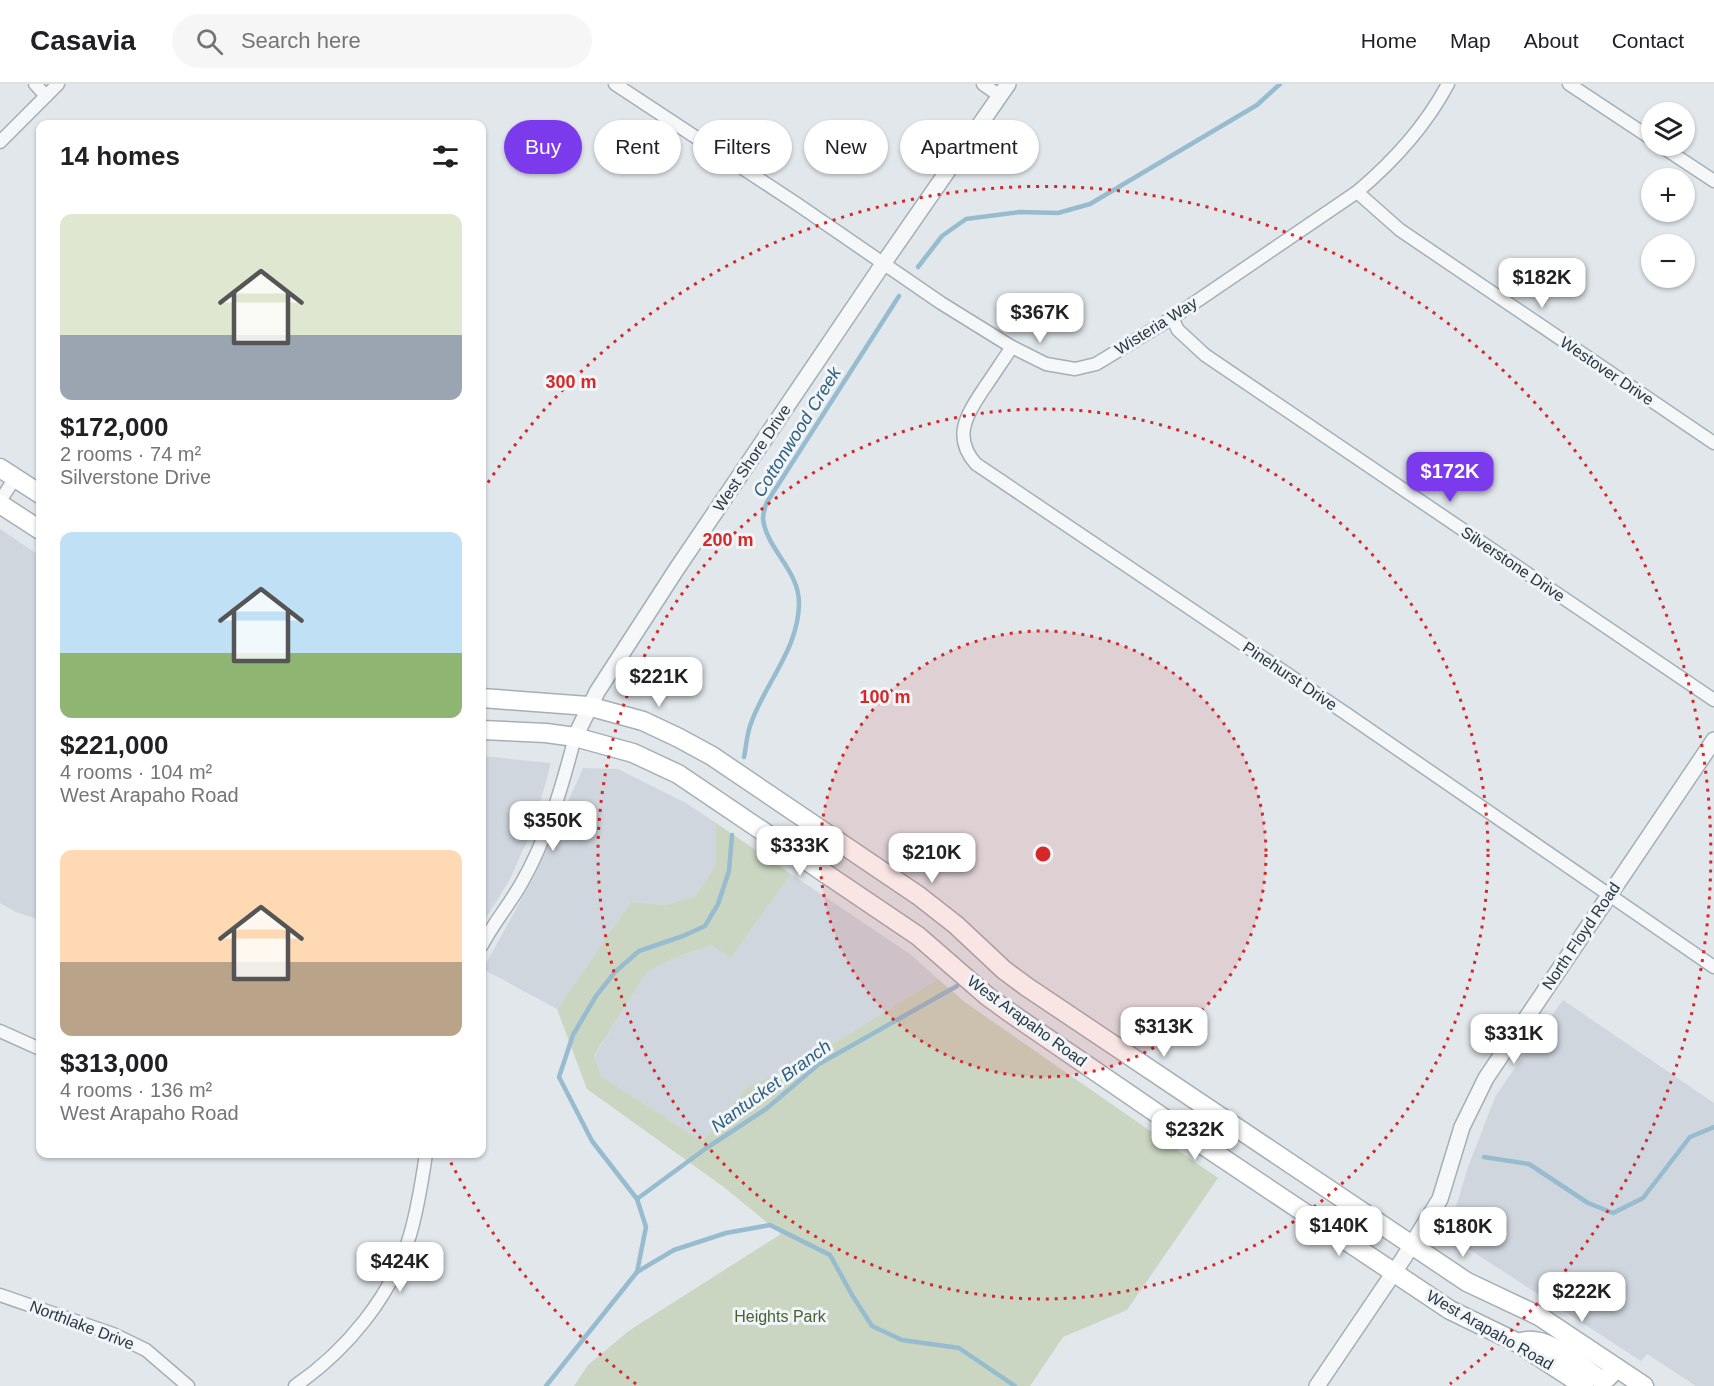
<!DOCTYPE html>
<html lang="en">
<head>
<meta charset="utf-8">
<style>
  :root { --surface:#fff; --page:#f6f6f6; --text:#202124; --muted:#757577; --line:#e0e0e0; --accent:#7c3aed }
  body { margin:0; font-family:Arial,sans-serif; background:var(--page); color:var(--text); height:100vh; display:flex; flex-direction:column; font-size:22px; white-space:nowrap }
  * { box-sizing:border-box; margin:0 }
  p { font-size:20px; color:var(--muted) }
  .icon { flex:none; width:33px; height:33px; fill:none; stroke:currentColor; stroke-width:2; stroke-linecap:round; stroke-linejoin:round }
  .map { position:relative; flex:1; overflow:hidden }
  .sheet { position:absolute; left:36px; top:36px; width:450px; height:1038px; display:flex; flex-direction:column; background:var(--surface); border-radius:12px; box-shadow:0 2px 4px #0004 }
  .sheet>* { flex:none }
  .hud { position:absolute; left:504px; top:36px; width:570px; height:54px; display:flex; gap:12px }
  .controls { position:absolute; left:1641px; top:18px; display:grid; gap:12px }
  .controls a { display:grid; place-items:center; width:54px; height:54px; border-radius:50%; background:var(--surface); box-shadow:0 2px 4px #0004; font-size:30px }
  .price { position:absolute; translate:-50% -51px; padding:0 14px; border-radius:12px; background:#fff; color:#222; font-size:20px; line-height:39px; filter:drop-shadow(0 2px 3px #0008) }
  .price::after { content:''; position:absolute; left:50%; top:36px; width:18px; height:14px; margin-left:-9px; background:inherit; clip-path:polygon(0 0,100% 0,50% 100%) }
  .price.current { background:var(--accent); color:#fff }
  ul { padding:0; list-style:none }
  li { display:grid; align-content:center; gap:12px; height:318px; padding:0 24px }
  li span { display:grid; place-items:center; height:186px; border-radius:12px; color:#555 }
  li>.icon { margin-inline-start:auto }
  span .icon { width:108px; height:108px; fill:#fffc; stroke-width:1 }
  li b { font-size:26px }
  h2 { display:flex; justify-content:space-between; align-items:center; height:72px; padding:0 24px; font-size:26px }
  .tag { padding:0 21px; border-radius:27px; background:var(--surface); box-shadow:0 2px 4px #0004; font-size:21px; line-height:54px }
  .tag.current { background:var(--accent); color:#fff }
  header { display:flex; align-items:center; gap:36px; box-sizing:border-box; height:84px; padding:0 30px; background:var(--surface); border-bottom:2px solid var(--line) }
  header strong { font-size:28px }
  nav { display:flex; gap:33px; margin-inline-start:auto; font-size:21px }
  .search { width:420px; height:54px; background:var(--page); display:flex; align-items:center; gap:15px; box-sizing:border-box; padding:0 21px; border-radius:33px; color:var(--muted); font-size:22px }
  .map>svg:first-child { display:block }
  .built { fill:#cfd6de }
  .green { fill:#cad6c1 }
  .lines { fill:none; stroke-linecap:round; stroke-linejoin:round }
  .stream { stroke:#98bccf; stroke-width:4.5 }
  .minor-casing { stroke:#a5afb6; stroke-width:15 }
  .tertiary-casing { stroke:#a5afb6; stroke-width:18 }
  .secondary-casing { stroke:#a5afb6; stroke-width:21 }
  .minor { stroke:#f5f7f9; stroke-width:12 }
  .tertiary { stroke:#f5f7f9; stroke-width:15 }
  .secondary { stroke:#fff; stroke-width:18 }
  .ring { fill:none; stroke:#d62828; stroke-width:3; stroke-dasharray:3 6 }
  .labels { text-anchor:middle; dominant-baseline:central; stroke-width:6; stroke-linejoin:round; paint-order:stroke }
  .street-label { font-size:16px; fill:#273745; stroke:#f1f5f8 }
  .park-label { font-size:16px; fill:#446333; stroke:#f1f5f8 }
  .water-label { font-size:18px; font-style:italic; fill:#2d5f7e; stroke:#f1f5f8 }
  .centre { fill:#d62828; stroke:#f1f5f8; stroke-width:3 }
  .ring-label { font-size:18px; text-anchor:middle; font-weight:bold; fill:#d62828; stroke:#f1f5f8; stroke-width:6; stroke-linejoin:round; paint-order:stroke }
</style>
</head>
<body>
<header>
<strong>Casavia</strong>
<div class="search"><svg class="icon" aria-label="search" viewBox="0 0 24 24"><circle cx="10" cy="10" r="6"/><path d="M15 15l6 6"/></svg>Search here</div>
<nav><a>Home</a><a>Map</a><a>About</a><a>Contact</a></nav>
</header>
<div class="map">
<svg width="1714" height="1302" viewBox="0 0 1714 1302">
  <rect width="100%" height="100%" fill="#e1e7eb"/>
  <g class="built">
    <path d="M 0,445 L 40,472 L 40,836 L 16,828 L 0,819 Z"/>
    <path d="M 482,672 L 551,679 L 534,741 L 510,795 L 482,841 Z"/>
    <path d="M 583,684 L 618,685 L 686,719 L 716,739 L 716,781 L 695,812 L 665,821 L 631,818 L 557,925 L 483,885 L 536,789 Z"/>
    <path d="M 791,790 L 910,870 L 938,895 L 792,985 L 748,1002 L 702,1057 L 601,992 L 594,973 L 647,888 L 672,875 L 711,861 L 731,874 Z"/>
    <path d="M 1563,916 L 1714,1019 L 1714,1302 L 1696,1302 L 1647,1270 L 1641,1277 L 1458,1158 L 1449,1146 L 1468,1083 L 1496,1011 Z"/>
  </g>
  <path class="green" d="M 716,739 L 791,790 L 731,874 L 711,861 L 672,875 L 647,888 L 594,972 L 601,992 L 702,1057 L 748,1002 L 792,985 L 938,895 L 966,919 L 1218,1094 L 1127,1226 L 1063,1253 L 1030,1302 L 574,1302 L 588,1281 L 630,1246 L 781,1150 L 725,1104 L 587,1005 L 557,925 L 631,818 L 665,821 L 695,812 L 716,781 Z"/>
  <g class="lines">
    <g class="stream">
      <path d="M 918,183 L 942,152 L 966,135 L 1020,128 L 1058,129 L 1090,120 L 1257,21 L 1280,0"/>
      <path d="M 744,673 C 746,663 747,651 750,642 C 764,600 799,565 799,519 C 799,486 767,466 763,435 C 763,430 765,423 767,418 L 899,212"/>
      <path d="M 1484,1073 L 1529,1080 L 1588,1119 L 1613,1129 L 1643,1114 L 1690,1053 L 1714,1043"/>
      <path d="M 637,1115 L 705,1065 L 766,1025 L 819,980 L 957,902"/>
      <path d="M 637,1188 L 674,1166 L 726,1149 L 770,1141 L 830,1171 L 852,1211 L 872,1242 L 902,1256 L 959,1264 L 1015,1302"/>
      <path d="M 546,1302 L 637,1188 L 646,1143 L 637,1115 L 592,1057 L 559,993 L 573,951 L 596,912 L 615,888 L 639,867 L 683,852 L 705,842 L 718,820 L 729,787 L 732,751"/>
    </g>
    <g class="minor-casing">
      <g id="minor">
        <path d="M 35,0 L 46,12"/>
        <path d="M 615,0 L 797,120 L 941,219 L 1012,263 L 1046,280 L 1075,285 L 1096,280 L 1172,234 L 1357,108 C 1394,77 1425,43 1448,0"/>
        <path d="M 983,0 L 1000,12"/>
        <path d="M 1569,0 L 1652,55"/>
        <path d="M 0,58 L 58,0"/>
        <path d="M 1661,62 L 1714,97"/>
        <path d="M 1357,108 L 1400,146 L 1714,359"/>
        <path d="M 1172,234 L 1178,246 L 1205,271 L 1714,616"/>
        <path d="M 1012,263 C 1003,276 994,290 985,303 C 968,329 951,352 976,380 L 1348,631 L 1714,883"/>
        <path d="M 0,417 L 15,394"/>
        <path d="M 482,861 C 493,840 509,821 521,800 C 547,755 562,703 575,653"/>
        <path d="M 0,947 L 40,965"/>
        <path d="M 0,1211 L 113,1250 L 146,1266 L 188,1302"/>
        <path d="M 295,1302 C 346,1267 392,1212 410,1151 C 418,1124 422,1097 426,1070"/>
      </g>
    </g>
    <g class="tertiary-casing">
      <g id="tertiary">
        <path d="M 575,653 L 597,608 L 676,486 L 883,180 L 1008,0"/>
        <path d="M 1317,1302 L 1403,1175 L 1440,1115 L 1462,1043 L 1486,994 L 1714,656"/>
      </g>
    </g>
    <g class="secondary-casing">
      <g id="secondary">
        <path d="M 0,384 L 40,410"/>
        <path d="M 0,420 L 40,446"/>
        <path d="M 482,614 L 588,622 L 643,637 L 679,654 L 712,672 L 919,812 L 956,841 L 1004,886 L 1027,903 L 1467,1198 L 1539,1232 L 1644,1302"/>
        <path d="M 482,646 L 546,649 L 575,653 L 633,669 L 678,690 L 918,852 L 987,912 L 1009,928 L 1203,1061 L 1450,1226 L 1518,1259 L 1584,1302"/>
        <path d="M 1518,1259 C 1546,1248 1577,1280 1600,1295 L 1607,1294 L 1617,1284"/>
      </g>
    </g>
    <use href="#minor" class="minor"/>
    <use href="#tertiary" class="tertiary"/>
    <use href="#secondary" class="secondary"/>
  </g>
  <circle cx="1043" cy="770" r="223" fill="#d62828" fill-opacity=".12"/>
  <g class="ring">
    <circle cx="1043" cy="770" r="223"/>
    <circle cx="1043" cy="770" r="445"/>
    <path d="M636 1300A668 668 0 0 1 448 1073M483 406A668 668 0 1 1 1450 1300"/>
  </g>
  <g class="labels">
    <g class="street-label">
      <text transform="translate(1156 242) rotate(-32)">Wisteria Way</text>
      <text transform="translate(1607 287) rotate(34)">Westover Drive</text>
      <text transform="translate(752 374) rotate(-56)">West Shore Drive</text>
      <text transform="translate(1513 480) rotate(34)">Silverstone Drive</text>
      <text transform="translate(1290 592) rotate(34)">Pinehurst Drive</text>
      <text transform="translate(1581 852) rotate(-56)">North Floyd Road</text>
      <text transform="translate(1027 937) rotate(36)">West Arapaho Road</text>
      <text transform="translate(82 1241) rotate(21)">Northlake Drive</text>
      <text transform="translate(1490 1246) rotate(30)">West Arapaho Road</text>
    </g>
    <g class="park-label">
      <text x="780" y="1232">Heights Park</text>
    </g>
    <g class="water-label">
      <text transform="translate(797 348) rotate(-58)">Cottonwood Creek</text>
      <text transform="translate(771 1002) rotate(-36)">Nantucket Branch</text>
    </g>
  </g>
  <circle cx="1043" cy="770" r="9" class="centre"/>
  <g class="ring-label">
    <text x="571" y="304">300 m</text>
    <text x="728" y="462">200 m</text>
    <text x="885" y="619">100 m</text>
  </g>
</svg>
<div class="controls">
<a><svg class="icon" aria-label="layers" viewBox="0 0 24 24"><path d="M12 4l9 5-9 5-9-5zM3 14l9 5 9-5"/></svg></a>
<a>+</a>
<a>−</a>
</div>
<b class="price" style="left:1542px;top:225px">$182K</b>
<b class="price" style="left:1040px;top:260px">$367K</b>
<b class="price current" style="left:1450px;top:419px">$172K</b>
<b class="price" style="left:659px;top:624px">$221K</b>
<b class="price" style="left:553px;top:768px">$350K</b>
<b class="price" style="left:800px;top:793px">$333K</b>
<b class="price" style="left:932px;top:800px">$210K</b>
<b class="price" style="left:1164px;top:974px">$313K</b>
<b class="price" style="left:1514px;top:981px">$331K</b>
<b class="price" style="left:1195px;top:1077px">$232K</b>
<b class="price" style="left:1339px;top:1173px">$140K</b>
<b class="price" style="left:1463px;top:1174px">$180K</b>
<b class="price" style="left:400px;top:1209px">$424K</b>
<b class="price" style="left:1582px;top:1239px">$222K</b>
<div class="hud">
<a class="tag current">Buy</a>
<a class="tag">Rent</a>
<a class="tag">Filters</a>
<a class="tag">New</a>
<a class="tag">Apartment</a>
</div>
<section class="sheet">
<h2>14 homes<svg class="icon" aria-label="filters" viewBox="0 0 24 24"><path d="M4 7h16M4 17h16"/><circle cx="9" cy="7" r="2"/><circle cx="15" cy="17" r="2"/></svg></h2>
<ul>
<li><span style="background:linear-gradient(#dfe7d0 65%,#9aa5b1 0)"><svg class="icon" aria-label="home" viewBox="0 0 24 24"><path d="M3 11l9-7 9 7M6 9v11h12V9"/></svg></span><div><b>$172,000</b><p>2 rooms · 74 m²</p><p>Silverstone Drive</p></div></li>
<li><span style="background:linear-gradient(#bfe0f5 65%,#8fb573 0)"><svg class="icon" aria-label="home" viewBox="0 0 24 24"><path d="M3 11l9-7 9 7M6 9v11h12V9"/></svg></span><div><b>$221,000</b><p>4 rooms · 104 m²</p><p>West Arapaho Road</p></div></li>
<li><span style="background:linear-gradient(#ffd9b3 60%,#b9a48a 0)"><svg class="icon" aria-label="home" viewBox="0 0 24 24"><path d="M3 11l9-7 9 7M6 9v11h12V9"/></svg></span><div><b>$313,000</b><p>4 rooms · 136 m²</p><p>West Arapaho Road</p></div></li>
</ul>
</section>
</div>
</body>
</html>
